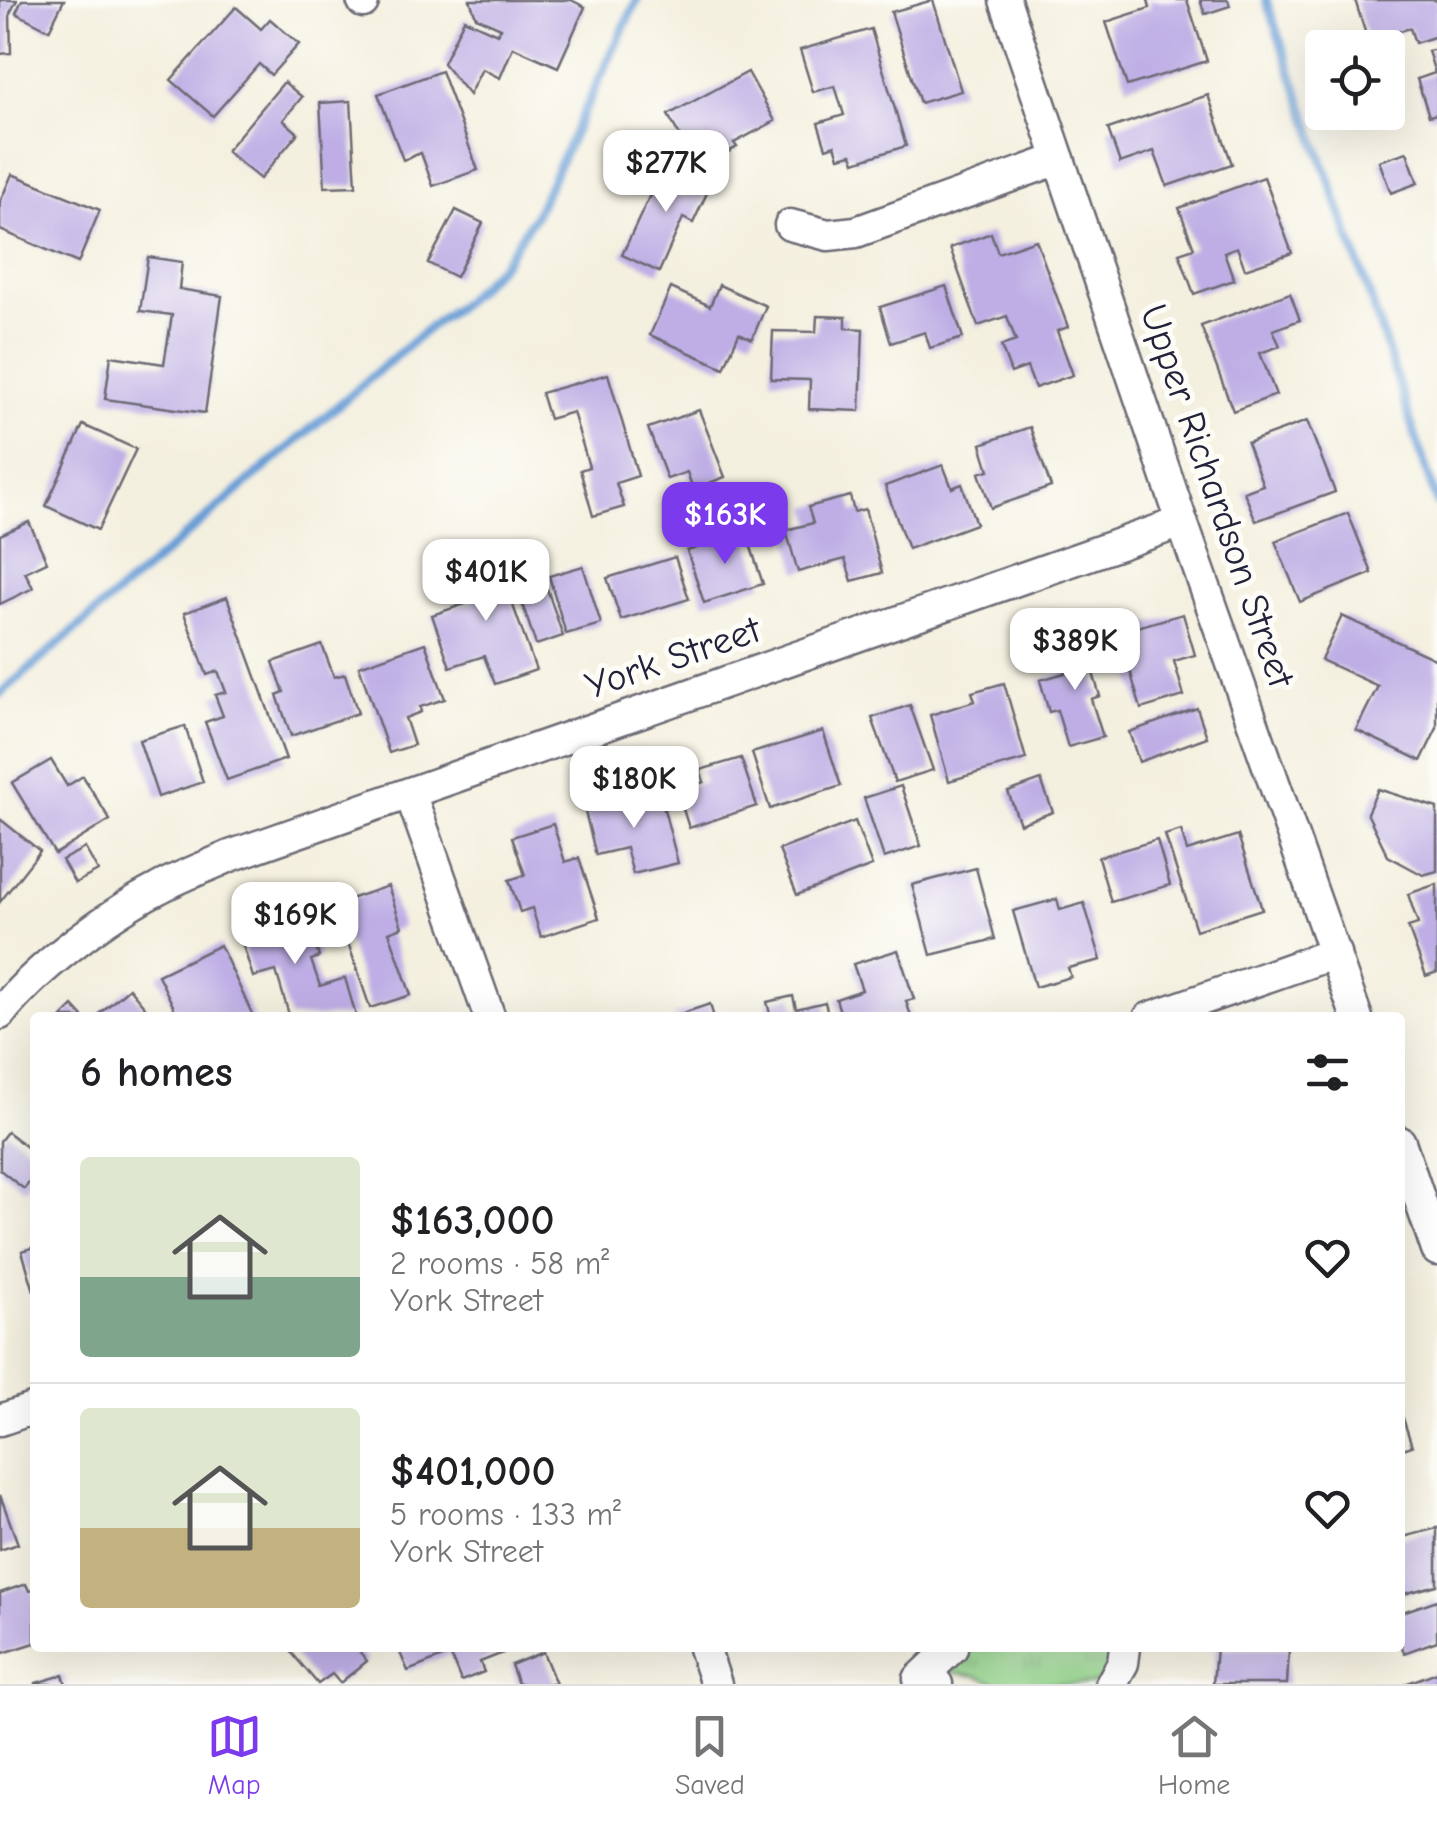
<!DOCTYPE html>
<html lang="en">
<head>
<meta charset="utf-8">
<style>
  :root { --surface:#fff; --page:#f2f2f2; --text:#202124; --muted:#757577; --line:#e0e0e0; --accent:#7c3aed }
  body { margin:0; font-family:"Comic Neue",sans-serif; background:var(--page); color:var(--text); height:100vh; display:flex; flex-direction:column; font-size:38px; white-space:nowrap }
  * { box-sizing:border-box; margin:0 }
  p { font-size:32px; color:var(--muted) }
  .icon { flex:none; width:55px; height:55px; fill:none; stroke:currentColor; stroke-width:2; stroke-linecap:round; stroke-linejoin:round }
  .map { position:relative; flex:1; overflow:hidden }
  .sheet { position:absolute; left:30px; top:1012px; width:1375px; height:640px; display:flex; flex-direction:column; background:var(--surface); border-radius:10px; box-shadow:0 10px 40px #0002 }
  .sheet>* { flex:none }
  .buttons { position:absolute; left:1305px; top:30px; display:grid; gap:20px }
  .buttons a { display:grid; place-items:center; width:100px; height:100px; border-radius:10px; background:var(--surface); box-shadow:0 10px 40px #0002; font-size:50px }
  .price { position:absolute; translate:-50% -85px; padding:0 22px; border-radius:20px; background:#fff; color:#222; font-size:32px; line-height:65px; filter:drop-shadow(0 2px 5px #0008) }
  .price::after { content:''; position:absolute; left:50%; top:60px; width:30px; height:22px; margin-left:-15px; background:inherit; clip-path:polygon(0 0,100% 0,50% 100%) }
  .price.selected { background:var(--accent); color:#fff }
  ul { padding:0; list-style:none }
  li { display:flex; align-items:center; gap:30px; height:250px; padding:0 50px }
  li+li { border-top:2px solid var(--line) }
  li span { display:grid; place-items:center; flex:none; width:280px; height:200px; border-radius:10px; color:#555 }
  li>.icon { margin-inline-start:auto }
  span .icon { width:120px; height:120px; fill:#fffc; stroke-width:1 }
  li b { font-size:42px }
  h2 { display:flex; justify-content:space-between; align-items:center; height:120px; padding:0 50px; font-size:42px }
  .dock { display:flex; justify-content:space-around; align-items:center; height:140px; border-top:2px solid var(--line); background:var(--surface); font-size:28px; color:var(--muted) }
  .dock a { display:grid; justify-items:center; gap:5px }
  .dock .selected { color:var(--accent) }
  .map>svg:first-child { display:block }
  .grass { fill:url(#grass-tufts); stroke:#5c7c64; stroke-width:2.5 }
  .lines { fill:none; stroke-linecap:round; stroke-linejoin:round }
  .stream { stroke:#699ed6; stroke-width:9 }
  .building { fill:#beaee5 }
  .street-casing { stroke:#6c6a74; stroke-width:35 }
  .street { stroke:#fff; stroke-width:30 }
  .labels { text-anchor:middle; dominant-baseline:central; stroke-width:10; stroke-linejoin:round; paint-order:stroke }
  .street-label { font-size:38px; fill:#22223b; stroke:#fdfcf7 }
</style>
</head>
<body>
<div class="map">
<svg width="1437" height="1684" viewBox="0 0 1437 1684">
  <defs>
    <pattern id="grass-tufts" width="24" height="20" patternUnits="userSpaceOnUse" patternTransform="scale(2.5)"><rect width="24" height="20" fill="#95d68d"/><path d="M3 7l-1-3M5 7V3M7 7l1-3M15 17l-1-3M17 17v-4M19 17l1-3" fill="none" stroke="#80b77b"/></pattern>
  </defs>
  <rect width="100%" height="100%" fill="#fdfcf7"/>
  <filter id="ink" filterUnits="userSpaceOnUse"><feTurbulence type="fractalNoise" baseFrequency=".01" numOctaves="2"/><feDisplacementMap in="SourceGraphic" scale="20" xChannelSelector="R" yChannelSelector="G"/><feConvolveMatrix kernelMatrix="1 2 1 2 8 2 1 2 1" color-interpolation-filters="sRGB"/></filter>
  <filter id="wash" filterUnits="userSpaceOnUse"><feTurbulence type="fractalNoise" baseFrequency=".0048" numOctaves="4" result="noise"/><feDisplacementMap in="SourceGraphic" scale="40" xChannelSelector="R" yChannelSelector="G"/><feGaussianBlur stdDeviation="2.25" result="paint"/><feColorMatrix in="noise" values="0 0 0 0 0 0 0 0 0 0 0 0 0 0 0 0 0 1.4 0 .05"/><feComposite in="paint" operator="in"/></filter>
  <g filter="url(#wash)">
    <rect width="100%" height="100%" fill="#f4f0df"/>
    <path class="grass" d="M 969,1648 L 1112,1648 L 1103,1684 L 998,1684 L 977,1676 L 951,1672 Z"/>
    <g class="lines">
      <g class="stream">
        <path d="M 1266,0 L 1366,284 L 1437,503"/>
        <path d="M 0,694 L 431,326 L 463,302 L 504,262 L 535,215 L 637,0"/>
      </g>
    </g>
    <g id="blocks">
      <g class="building">
        <path d="M 0,0 L 17,0 L 10,13 L 11,53 L 0,54 Z"/>
        <path d="M 22,0 L 64,0 L 49,30 L 16,13 Z"/>
        <path d="M 470,0 L 571,0 L 585,7 L 558,67 L 513,47 L 500,78 L 482,69 L 469,95 L 443,63 L 464,19 L 497,34 L 501,28 L 476,17 Z"/>
        <path d="M 933,0 L 961,91 L 920,103 L 891,12 Z"/>
        <path d="M 1148,0 L 1187,0 L 1207,61 L 1127,86 L 1106,22 L 1150,8 Z"/>
        <path d="M 1200,0 L 1228,0 L 1230,6 L 1205,14 Z"/>
        <path d="M 1355,0 L 1437,0 L 1437,36 L 1415,43 L 1410,28 L 1368,41 Z"/>
        <path d="M 236,7 L 261,29 L 270,19 L 299,44 L 271,75 L 259,64 L 213,116 L 171,80 Z"/>
        <path d="M 871,29 L 906,146 L 855,162 L 852,154 L 839,157 L 835,145 L 826,148 L 818,123 L 844,115 L 835,86 L 813,92 L 800,50 Z"/>
        <path d="M 1437,49 L 1437,114 L 1429,116 L 1417,79 L 1435,73 L 1428,51 Z"/>
        <path d="M 441,71 L 478,170 L 433,186 L 421,153 L 403,160 L 378,94 Z"/>
        <path d="M 748,72 L 775,121 L 734,143 L 737,147 L 709,163 L 705,155 L 694,161 L 668,115 Z"/>
        <path d="M 284,82 L 302,97 L 283,120 L 298,133 L 260,179 L 226,151 Z"/>
        <path d="M 1208,95 L 1232,164 L 1167,186 L 1154,151 L 1120,163 L 1108,129 Z"/>
        <path d="M 351,101 L 356,186 L 325,187 L 320,103 Z"/>
        <path d="M 1407,152 L 1418,183 L 1391,193 L 1379,161 Z"/>
        <path d="M 666,161 L 712,182 L 693,223 L 683,218 L 659,272 L 622,255 Z"/>
        <path d="M 12,174 L 100,210 L 78,263 L 0,230 L 0,202 Z"/>
        <path d="M 1264,177 L 1292,253 L 1245,269 L 1237,247 L 1224,252 L 1234,280 L 1194,294 L 1179,253 L 1194,248 L 1179,208 Z"/>
        <path d="M 456,210 L 483,223 L 456,277 L 428,263 Z"/>
        <path d="M 991,233 L 998,253 L 1036,240 L 1068,327 L 1057,331 L 1073,375 L 1035,388 L 1027,367 L 1011,373 L 1001,346 L 1016,341 L 1007,316 L 978,326 L 950,248 Z"/>
        <path d="M 148,257 L 182,262 L 179,289 L 222,296 L 205,413 L 105,399 L 111,356 L 164,364 L 172,315 L 140,311 Z"/>
        <path d="M 719,285 L 766,306 L 752,339 L 739,333 L 724,368 L 650,335 L 671,288 L 710,306 Z"/>
        <path d="M 946,286 L 963,338 L 930,348 L 925,332 L 891,343 L 880,307 Z"/>
        <path d="M 1290,293 L 1300,320 L 1273,330 L 1280,346 L 1260,353 L 1276,395 L 1233,411 L 1201,326 Z"/>
        <path d="M 817,316 L 846,317 L 846,328 L 863,329 L 860,411 L 809,409 L 810,380 L 771,379 L 773,331 L 816,332 Z"/>
        <path d="M 608,374 L 638,476 L 616,483 L 624,507 L 593,516 L 580,470 L 589,467 L 573,412 L 549,419 L 541,393 Z"/>
        <path d="M 699,410 L 725,477 L 693,489 L 687,472 L 667,479 L 648,428 Z"/>
        <path d="M 1307,421 L 1335,492 L 1256,521 L 1244,492 L 1263,485 L 1247,443 Z"/>
        <path d="M 83,425 L 136,449 L 98,530 L 46,506 Z"/>
        <path d="M 1030,427 L 1051,487 L 991,508 L 979,473 L 989,470 L 981,444 Z"/>
        <path d="M 943,465 L 952,488 L 962,484 L 976,524 L 908,549 L 885,486 Z"/>
        <path d="M 850,496 L 854,512 L 865,509 L 882,573 L 852,581 L 845,559 L 798,572 L 786,530 L 813,523 L 808,507 Z"/>
        <path d="M 1348,513 L 1372,573 L 1300,602 L 1275,541 Z"/>
        <path d="M 29,522 L 47,562 L 25,572 L 33,588 L 0,604 L 0,535 Z"/>
        <path d="M 746,532 L 763,584 L 704,603 L 687,551 Z"/>
        <path d="M 493,549 L 536,670 L 495,684 L 484,656 L 450,667 L 432,615 L 474,601 L 460,560 Z"/>
        <path d="M 675,557 L 689,599 L 621,620 L 607,578 Z"/>
        <path d="M 539,565 L 563,636 L 536,645 L 512,573 Z"/>
        <path d="M 583,566 L 601,624 L 566,634 L 549,576 Z"/>
        <path d="M 227,597 L 286,759 L 227,780 L 205,722 L 223,716 L 215,695 L 226,692 L 218,671 L 207,675 L 184,613 Z"/>
        <path d="M 1183,614 L 1195,655 L 1174,661 L 1184,696 L 1141,709 L 1119,632 Z"/>
        <path d="M 1342,616 L 1437,660 L 1437,728 L 1421,761 L 1356,730 L 1378,686 L 1321,660 Z"/>
        <path d="M 1090,639 L 1100,671 L 1093,673 L 1100,696 L 1091,699 L 1103,737 L 1068,747 L 1057,710 L 1049,712 L 1040,680 L 1065,673 L 1058,648 Z"/>
        <path d="M 425,643 L 445,699 L 420,707 L 421,712 L 405,718 L 414,745 L 389,753 L 359,666 Z"/>
        <path d="M 322,645 L 334,677 L 345,674 L 358,713 L 291,736 L 277,695 L 284,692 L 273,662 Z"/>
        <path d="M 1004,683 L 1026,759 L 949,781 L 930,715 L 975,701 L 972,692 Z"/>
        <path d="M 910,705 L 933,770 L 895,782 L 872,718 Z"/>
        <path d="M 1197,708 L 1207,737 L 1139,762 L 1129,732 Z"/>
        <path d="M 185,726 L 203,782 L 158,797 L 139,740 Z"/>
        <path d="M 823,731 L 841,786 L 770,809 L 752,753 Z"/>
        <path d="M 741,758 L 757,806 L 689,828 L 677,790 L 704,782 L 700,770 Z"/>
        <path d="M 51,760 L 67,786 L 83,776 L 110,820 L 55,854 L 12,783 Z"/>
        <path d="M 1041,780 L 1053,812 L 1020,824 L 1008,792 Z"/>
        <path d="M 901,786 L 921,846 L 884,858 L 864,798 Z"/>
        <path d="M 1378,789 L 1437,808 L 1437,871 L 1423,875 L 1388,856 L 1367,813 Z"/>
        <path d="M 659,790 L 678,863 L 633,874 L 626,848 L 596,855 L 584,808 Z"/>
        <path d="M 0,819 L 40,851 L 0,902 Z"/>
        <path d="M 855,821 L 872,866 L 797,895 L 779,850 Z"/>
        <path d="M 553,824 L 565,862 L 579,858 L 599,918 L 541,937 L 532,908 L 520,912 L 509,880 L 525,875 L 512,837 Z"/>
        <path d="M 1181,830 L 1187,851 L 1238,835 L 1262,909 L 1196,930 L 1165,835 Z"/>
        <path d="M 1157,840 L 1170,885 L 1111,902 L 1098,857 Z"/>
        <path d="M 85,848 L 98,871 L 75,883 L 62,860 Z"/>
        <path d="M 976,868 L 995,939 L 931,955 L 912,885 Z"/>
        <path d="M 1437,884 L 1437,972 L 1426,976 L 1408,927 L 1418,924 L 1408,894 Z"/>
        <path d="M 388,886 L 402,927 L 389,932 L 411,995 L 370,1008 L 335,904 Z"/>
        <path d="M 1057,899 L 1060,910 L 1084,903 L 1101,960 L 1068,968 L 1071,977 L 1035,987 L 1013,911 Z"/>
        <path d="M 304,910 L 319,957 L 311,960 L 320,986 L 345,978 L 356,1016 L 290,1018 L 276,971 L 253,977 L 238,930 Z"/>
        <path d="M 220,945 L 254,1018 L 179,1018 L 158,975 Z"/>
        <path d="M 898,950 L 914,999 L 906,1001 L 911,1016 L 858,1018 L 857,1015 L 842,1018 L 836,999 L 862,990 L 853,964 Z"/>
        <path d="M 129,988 L 154,1018 L 104,1018 L 100,1013 Z"/>
        <path d="M 793,996 L 796,1009 L 825,1002 L 829,1018 L 771,1018 L 767,1002 Z"/>
        <path d="M 710,1004 L 714,1018 L 671,1018 L 671,1017 Z"/>
        <path d="M 73,1006 L 84,1018 L 61,1018 Z"/>
        <path d="M 7,1132 L 35,1153 L 35,1175 L 24,1189 L 0,1170 L 0,1141 Z"/>
        <path d="M 35,1247 L 35,1291 L 34,1291 L 22,1251 Z"/>
        <path d="M 1401,1412 L 1412,1446 L 1400,1450 L 1400,1413 Z"/>
        <path d="M 0,1495 L 18,1544 L 0,1550 Z"/>
        <path d="M 1437,1528 L 1437,1585 L 1400,1595 L 1400,1538 Z"/>
        <path d="M 26,1584 L 29,1591 L 35,1589 L 35,1643 L 0,1654 L 0,1593 Z"/>
        <path d="M 1437,1600 L 1437,1641 L 1404,1653 L 1400,1641 L 1400,1613 Z"/>
        <path d="M 299,1648 L 363,1648 L 359,1651 L 367,1661 L 340,1683 L 332,1674 L 318,1684 L 292,1653 Z"/>
        <path d="M 398,1648 L 501,1648 L 503,1653 L 480,1662 L 484,1672 L 461,1681 L 450,1654 L 408,1671 Z"/>
        <path d="M 1216,1648 L 1289,1648 L 1287,1684 L 1213,1684 Z"/>
        <path d="M 543,1652 L 556,1684 L 518,1684 L 511,1665 Z"/>
        <path d="M 1437,1672 L 1437,1684 L 1405,1684 Z"/>
        <path d="M 63,1675 L 66,1684 L 36,1684 L 36,1683 Z"/>
      </g>
    </g>
  </g>
  <g filter="url(#ink)">
    <use href="#blocks" fill-opacity="0" stroke="#6c6a74" stroke-width="2.5"/>
    <g class="lines">
      <g class="street-casing">
        <g id="street">
          <path d="M 362,0 L 363,2"/>
          <path d="M 1005,0 L 1182,522 L 1357,1018"/>
          <path d="M 790,225 L 828,235 L 856,232 L 1059,159"/>
          <path d="M 410,793 L 490,1018"/>
          <path d="M 0,1014 C 35,969 108,914 159,888 C 181,876 206,867 230,856 L 1182,522"/>
          <path d="M 1149,1018 L 1335,953"/>
          <path d="M 1400,1142 L 1437,1250"/>
          <path d="M 0,1420 L 35,1408"/>
          <path d="M 704,1648 L 716,1684"/>
          <path d="M 937,1684 L 919,1679 L 952,1648"/>
          <path d="M 1111,1684 L 1123,1663 L 1125,1648"/>
        </g>
      </g>
      <use href="#street" class="street"/>
    </g>
  </g>
  <g class="labels">
    <g class="street-label">
      <text transform="translate(1217 496) rotate(71)">Upper Richardson Street</text>
      <text transform="translate(673 658) rotate(-19)">York Street</text>
    </g>
  </g>
</svg>
<div class="buttons">
<a><svg class="icon" aria-label="locate" viewBox="0 0 24 24"><circle cx="12" cy="12" r="6"/><path d="M12 2v4M12 18v4M2 12h4M18 12h4"/></svg></a>
</div>
<b class="price" style="left:666px;top:215px">$277K</b>
<b class="price selected" style="left:725px;top:567px">$163K</b>
<b class="price" style="left:486px;top:624px">$401K</b>
<b class="price" style="left:1075px;top:693px">$389K</b>
<b class="price" style="left:634px;top:831px">$180K</b>
<b class="price" style="left:295px;top:967px">$169K</b>
<section class="sheet">
<h2>6 homes<svg class="icon" aria-label="filters" viewBox="0 0 24 24"><path d="M4 7h16M4 17h16"/><circle cx="9" cy="7" r="2"/><circle cx="15" cy="17" r="2"/></svg></h2>
<ul>
<li><span style="background:linear-gradient(#dfe7d0 60%,#7fa58c 0)"><svg class="icon" aria-label="home" viewBox="0 0 24 24"><path d="M3 11l9-7 9 7M6 9v11h12V9"/></svg></span><div><b>$163,000</b><p>2 rooms · 58 m²</p><p>York Street</p></div><svg class="icon" aria-label="heart" viewBox="0 0 24 24"><path d="M12 20l-8-8c-3-5 5-10 8-4 3-6 11-1 8 4z"/></svg></li>
<li><span style="background:linear-gradient(#dfe7d0 60%,#c2b280 0)"><svg class="icon" aria-label="home" viewBox="0 0 24 24"><path d="M3 11l9-7 9 7M6 9v11h12V9"/></svg></span><div><b>$401,000</b><p>5 rooms · 133 m²</p><p>York Street</p></div><svg class="icon" aria-label="heart" viewBox="0 0 24 24"><path d="M12 20l-8-8c-3-5 5-10 8-4 3-6 11-1 8 4z"/></svg></li>
</ul>
</section>
</div>
<nav class="dock">
<a class="selected"><svg class="icon" aria-label="map" viewBox="0 0 24 24"><path d="M3 6l6-2 6 2 6-2v14l-6 2-6-2-6 2zM9 4v14M15 6v14"/></svg>Map</a>
<a><svg class="icon" aria-label="saved" viewBox="0 0 24 24"><path d="M7 4h10v16l-5-4-5 4z"/></svg>Saved</a>
<a><svg class="icon" aria-label="home" viewBox="0 0 24 24"><path d="M3 11l9-7 9 7M6 9v11h12V9"/></svg>Home</a>
</nav>
</body>
</html>
